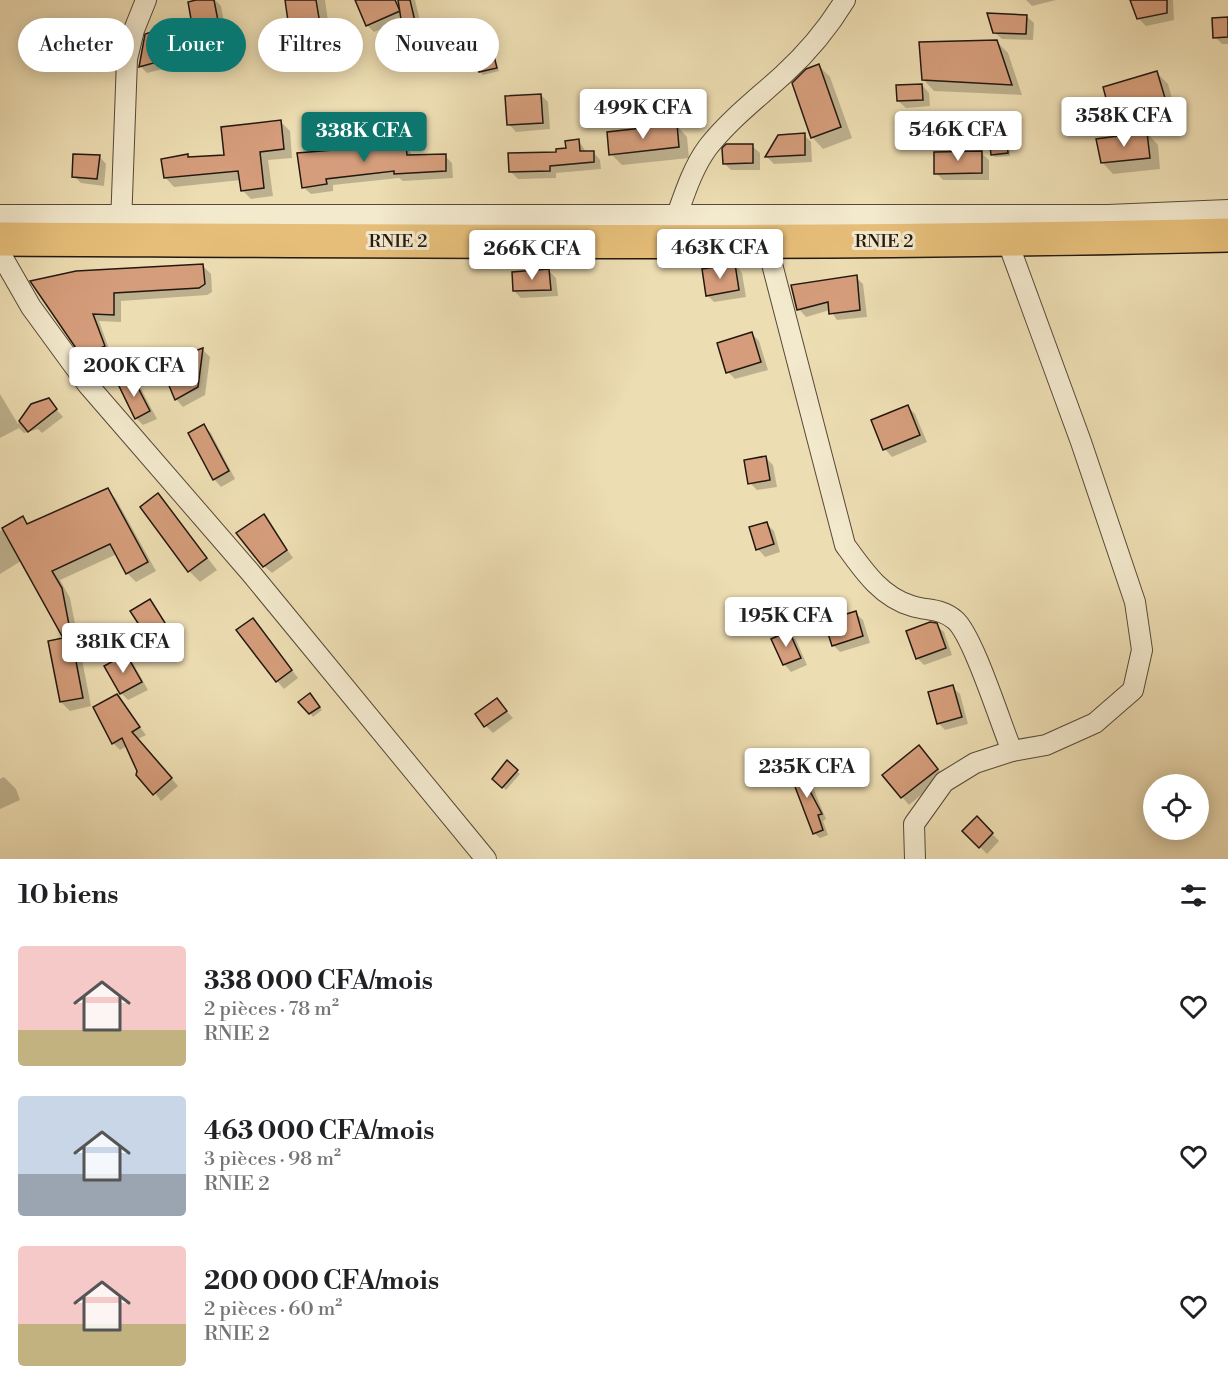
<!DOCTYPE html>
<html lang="fr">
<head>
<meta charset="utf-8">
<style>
  :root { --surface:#fff; --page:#f6f6f6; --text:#202124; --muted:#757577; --accent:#0f766e }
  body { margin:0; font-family:"Libre Bodoni",serif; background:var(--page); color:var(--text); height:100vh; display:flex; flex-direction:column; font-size:22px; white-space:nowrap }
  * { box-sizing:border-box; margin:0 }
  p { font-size:20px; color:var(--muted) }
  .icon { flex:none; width:33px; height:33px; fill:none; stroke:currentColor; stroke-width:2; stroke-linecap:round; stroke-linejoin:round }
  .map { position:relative; height:859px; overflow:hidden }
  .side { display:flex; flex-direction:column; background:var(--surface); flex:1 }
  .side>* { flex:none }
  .guide { position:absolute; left:18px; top:18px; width:600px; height:54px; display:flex; gap:12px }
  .buttons { position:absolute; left:1143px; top:774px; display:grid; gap:12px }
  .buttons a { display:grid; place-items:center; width:66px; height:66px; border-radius:50%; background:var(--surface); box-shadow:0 3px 15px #0003; font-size:30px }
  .price { position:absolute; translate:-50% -51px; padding:0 14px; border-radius:6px; background:#fff; color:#222; font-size:20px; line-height:39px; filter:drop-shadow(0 2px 3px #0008) }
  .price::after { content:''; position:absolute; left:50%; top:36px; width:18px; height:14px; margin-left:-9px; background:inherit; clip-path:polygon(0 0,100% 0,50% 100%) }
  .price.active { background:var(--accent); color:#fff }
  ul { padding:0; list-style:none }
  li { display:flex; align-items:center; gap:18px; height:150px; padding:0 18px }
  li span { display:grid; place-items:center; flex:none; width:168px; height:120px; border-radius:6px; color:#555 }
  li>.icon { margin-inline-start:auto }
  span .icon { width:72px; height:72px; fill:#fffc; stroke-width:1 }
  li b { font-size:26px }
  h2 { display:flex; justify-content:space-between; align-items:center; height:72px; padding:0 18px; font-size:26px }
  .chip { padding:0 21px; border-radius:27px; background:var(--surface); box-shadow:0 3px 15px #0003; font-size:21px; line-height:54px }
  .chip.active { background:var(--accent); color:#fff }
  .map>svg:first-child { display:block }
  .shadow { fill:#0003 }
  .building { fill:#d59d7b; stroke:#23180f; stroke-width:1.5 }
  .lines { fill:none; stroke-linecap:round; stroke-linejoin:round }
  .street-casing { stroke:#564938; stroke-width:22 }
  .highway-casing { stroke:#23180f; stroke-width:36 }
  .street { stroke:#f3e9cd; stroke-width:20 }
  .highway { stroke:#e6be79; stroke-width:33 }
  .labels { text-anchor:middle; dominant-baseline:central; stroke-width:6; stroke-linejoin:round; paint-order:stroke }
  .street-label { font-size:18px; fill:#23180f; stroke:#f3e9cd }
</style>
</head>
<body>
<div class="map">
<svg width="1228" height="859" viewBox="0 0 1228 859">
  <rect width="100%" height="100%" fill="#edddb2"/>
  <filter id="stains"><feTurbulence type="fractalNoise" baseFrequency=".00333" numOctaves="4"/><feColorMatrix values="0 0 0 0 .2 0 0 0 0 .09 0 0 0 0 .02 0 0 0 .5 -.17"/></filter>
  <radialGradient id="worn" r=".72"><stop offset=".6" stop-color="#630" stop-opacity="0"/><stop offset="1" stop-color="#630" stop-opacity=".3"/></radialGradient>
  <g class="shadow">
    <path d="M 205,0 L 215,0 L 221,6 L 227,38 L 202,42 L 195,35 Z"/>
    <path d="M 286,0 L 325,0 L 330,35 L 302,39 L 291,28 Z"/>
    <path d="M 357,0 L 415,0 L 428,54 L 415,57 L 408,50 L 403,20 L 374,32 L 367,25 Z"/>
    <path d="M 1026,0 L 1056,0 L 1032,6 Z"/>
    <path d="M 1132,0 L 1173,0 L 1174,20 L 1146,26 L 1139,19 Z"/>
    <path d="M 1026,16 L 1034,23 L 1033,40 L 1002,39 L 994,32 Z"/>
    <path d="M 1228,19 L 1228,44 L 1222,44 L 1215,37 Z"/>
    <path d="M 164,30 L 171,37 L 179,65 L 147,73 L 140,66 Z"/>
    <path d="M 996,41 L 1008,53 L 1022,95 L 934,91 L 923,79 Z"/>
    <path d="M 493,54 L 499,71 L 483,75 L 480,72 Z"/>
    <path d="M 819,66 L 830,77 L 852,138 L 823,149 L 812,137 Z"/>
    <path d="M 1157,73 L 1168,84 L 1175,109 L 1123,123 L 1112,112 Z"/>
    <path d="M 922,85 L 929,93 L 930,106 L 906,108 L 898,101 Z"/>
    <path d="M 541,95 L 548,102 L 550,129 L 516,132 L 509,124 Z"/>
    <path d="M 281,122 L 290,131 L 292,158 L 268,160 L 273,196 L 251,199 L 242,190 L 241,180 L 174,187 L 165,177 L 187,156 L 190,159 L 226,157 Z"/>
    <path d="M 676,125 L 687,137 L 689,158 L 622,165 L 611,154 Z"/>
    <path d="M 1147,133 L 1158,145 L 1160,169 L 1113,174 L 1102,162 Z"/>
    <path d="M 804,135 L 811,142 L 812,162 L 774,164 L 767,157 Z"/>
    <path d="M 1005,136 L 1009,139 L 1010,156 L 995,157 L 992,154 Z"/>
    <path d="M 579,141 L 586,152 L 593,152 L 600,160 L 601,169 L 556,173 L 556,178 L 518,179 L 510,171 L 567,150 Z"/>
    <path d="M 405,145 L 413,156 L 445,156 L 452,163 L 453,178 L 403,181 L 399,178 L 333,185 L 333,191 L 311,194 L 303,187 Z"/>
    <path d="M 752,146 L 760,153 L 760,170 L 731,170 L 724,163 Z"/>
    <path d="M 981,153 L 989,160 L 989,180 L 943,180 L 936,173 Z"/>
    <path d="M 99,156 L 106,164 L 104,186 L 81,183 L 74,176 Z"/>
    <path d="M 735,265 L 742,273 L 746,297 L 714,302 L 707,295 Z"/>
    <path d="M 203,266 L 211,274 L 212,292 L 207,295 L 121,301 L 121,322 L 99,321 L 111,354 L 91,364 L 32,282 Z"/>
    <path d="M 549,271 L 556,278 L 558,296 L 521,298 L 514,291 Z"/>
    <path d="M 856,277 L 863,284 L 867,317 L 837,320 L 830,310 L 806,317 L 799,309 Z"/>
    <path d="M 752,334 L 759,341 L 768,370 L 735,379 L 728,372 Z"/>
    <path d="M 203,350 L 210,357 L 205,395 L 183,407 L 176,399 L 162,364 Z"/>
    <path d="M 132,378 L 139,385 L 157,419 L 143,425 L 136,418 Z"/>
    <path d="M 0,394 L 18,424 L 32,405 L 48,400 L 63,417 L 42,433 L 38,429 L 24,433 L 19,428 L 0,438 Z"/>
    <path d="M 908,407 L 915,414 L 927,442 L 892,457 L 885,449 L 873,421 Z"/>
    <path d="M 204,426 L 211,433 L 235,479 L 221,487 L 214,479 Z"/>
    <path d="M 766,458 L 773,465 L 777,487 L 757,490 L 750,483 Z"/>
    <path d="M 107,490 L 116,499 L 156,571 L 136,582 L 127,573 L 117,554 L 60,580 L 70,598 L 91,706 L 70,711 L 61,702 L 66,639 L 21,561 L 0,574 L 0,531 L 23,518 L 29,525 Z"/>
    <path d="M 158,495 L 217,570 L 200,582 L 189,571 Z"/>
    <path d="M 264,516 L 293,558 L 272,573 L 264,566 Z"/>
    <path d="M 766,523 L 774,531 L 780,552 L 765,557 L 758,549 Z"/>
    <path d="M 150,601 L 178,642 L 161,652 L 154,645 Z"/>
    <path d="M 855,613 L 863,620 L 870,643 L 840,652 L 833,645 Z"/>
    <path d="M 253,620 L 298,678 L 284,689 L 277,681 Z"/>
    <path d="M 936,625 L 944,632 L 952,655 L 924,665 L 917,658 Z"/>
    <path d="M 789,632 L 796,640 L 807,665 L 791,672 L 784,664 Z"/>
    <path d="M 126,656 L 133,663 L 148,690 L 128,700 L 121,693 Z"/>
    <path d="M 952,687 L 960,694 L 968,724 L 945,730 L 938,723 Z"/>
    <path d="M 116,696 L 146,735 L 138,739 L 178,786 L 161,801 L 139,771 L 127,746 L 120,750 L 113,743 Z"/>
    <path d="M 313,699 L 322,710 L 313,717 L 301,702 Z"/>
    <path d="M 497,700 L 513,718 L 493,733 L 486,726 Z"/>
    <path d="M 926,754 L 944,776 L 909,805 L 884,776 Z"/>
    <path d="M 507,763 L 520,774 L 506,790 L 497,782 Z"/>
    <path d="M 801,768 L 807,773 L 826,819 L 823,821 L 828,835 L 820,838 L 814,833 Z"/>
    <path d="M 4,777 L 16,789 L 20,800 L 0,809 L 0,779 Z"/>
    <path d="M 977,818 L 999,841 L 987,854 L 964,831 Z"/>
  </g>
  <g class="building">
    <path d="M 196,0 L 214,0 L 220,31 L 194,36 L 188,2 Z"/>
    <path d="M 285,0 L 316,0 L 320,24 L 289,28 Z"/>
    <path d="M 355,0 L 395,0 L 400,11 L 366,26 Z"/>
    <path d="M 398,0 L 410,0 L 421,47 L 406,51 Z"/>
    <path d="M 1130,0 L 1167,0 L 1167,13 L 1137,19 Z"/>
    <path d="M 987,13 L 1027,15 L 1026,34 L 993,33 Z"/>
    <path d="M 1228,17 L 1228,37 L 1213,38 L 1212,18 Z"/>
    <path d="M 164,28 L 172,58 L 139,67 L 145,34 Z"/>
    <path d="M 997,40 L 1012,85 L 922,80 L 919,42 Z"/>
    <path d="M 493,52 L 497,68 L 479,72 L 475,56 Z"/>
    <path d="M 819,64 L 841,127 L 811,138 L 792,83 L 806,69 Z"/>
    <path d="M 1157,71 L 1165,98 L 1110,113 L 1103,87 Z"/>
    <path d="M 922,84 L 923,100 L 897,101 L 896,85 Z"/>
    <path d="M 541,94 L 543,123 L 507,125 L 505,96 Z"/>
    <path d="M 281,120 L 284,149 L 260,152 L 264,188 L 241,191 L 238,171 L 164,178 L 161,159 L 188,154 L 188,157 L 224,155 L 221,127 Z"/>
    <path d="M 677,124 L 679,147 L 609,155 L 607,132 Z"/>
    <path d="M 1147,132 L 1150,158 L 1101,163 L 1096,139 Z"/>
    <path d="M 805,133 L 805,155 L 765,157 L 778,135 Z"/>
    <path d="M 1006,134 L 1008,153 L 991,155 L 989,136 Z"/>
    <path d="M 579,139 L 580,151 L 594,151 L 594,162 L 550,166 L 550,171 L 509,172 L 508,153 L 556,152 L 556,149 L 566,148 L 565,141 Z"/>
    <path d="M 406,144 L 407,155 L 446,154 L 446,171 L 394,174 L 394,171 L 326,179 L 327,184 L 302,188 L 297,153 Z"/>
    <path d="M 726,144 L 753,144 L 753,163 L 723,164 L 722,148 Z"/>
    <path d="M 982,151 L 982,173 L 934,174 L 934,152 Z"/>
    <path d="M 73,154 L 100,155 L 97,179 L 72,177 Z"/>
    <path d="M 203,264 L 205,284 L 199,288 L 114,293 L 114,315 L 93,314 L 105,346 L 82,357 L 30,281 L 76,271 Z"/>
    <path d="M 735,264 L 739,290 L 706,296 L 702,269 Z"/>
    <path d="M 549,269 L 551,290 L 513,291 L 512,272 Z"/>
    <path d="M 857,275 L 860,310 L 829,314 L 828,302 L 797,310 L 791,285 Z"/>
    <path d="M 752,332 L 761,362 L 726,373 L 717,343 Z"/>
    <path d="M 203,348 L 198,387 L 175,400 L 160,364 Z"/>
    <path d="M 132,376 L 150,411 L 135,419 L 118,384 Z"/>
    <path d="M 49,398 L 57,409 L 28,432 L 19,421 L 31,404 Z"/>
    <path d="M 908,405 L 920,435 L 883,450 L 871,420 Z"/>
    <path d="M 204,424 L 229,471 L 213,480 L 188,433 Z"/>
    <path d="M 766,456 L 770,480 L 748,484 L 744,460 Z"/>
    <path d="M 108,488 L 148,562 L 126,574 L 110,544 L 52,571 L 62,588 L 83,698 L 60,702 L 48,641 L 63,638 L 2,528 L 23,516 L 27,524 Z"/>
    <path d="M 158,493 L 207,558 L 188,572 L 140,507 Z"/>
    <path d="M 264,514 L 287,550 L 263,567 L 236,533 Z"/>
    <path d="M 767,522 L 774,544 L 756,550 L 749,527 Z"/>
    <path d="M 150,599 L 172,634 L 153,646 L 130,611 Z"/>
    <path d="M 856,611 L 863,636 L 832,646 L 824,621 Z"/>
    <path d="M 253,618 L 292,670 L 276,682 L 236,630 Z"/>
    <path d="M 930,622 L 937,623 L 946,648 L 916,659 L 906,631 Z"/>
    <path d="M 789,631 L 801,658 L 783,665 L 771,639 Z"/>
    <path d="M 126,654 L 142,682 L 120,694 L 104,666 Z"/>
    <path d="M 953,685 L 962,717 L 937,724 L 928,692 Z"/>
    <path d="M 310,693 L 320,707 L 309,714 L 298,702 Z"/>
    <path d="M 117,694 L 140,727 L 132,732 L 172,778 L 153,795 L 136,775 L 137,771 L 122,738 L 112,744 L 93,707 Z"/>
    <path d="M 497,698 L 507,711 L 484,727 L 475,714 Z"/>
    <path d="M 919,745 L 938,769 L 901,798 L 882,775 Z"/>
    <path d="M 507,760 L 518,770 L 502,788 L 492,779 Z"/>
    <path d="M 802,766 L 811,793 L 822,814 L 818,815 L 823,830 L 813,834 L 789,771 Z"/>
    <path d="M 977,816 L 993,833 L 979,848 L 962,831 Z"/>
  </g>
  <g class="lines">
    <g class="street-casing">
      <g id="street">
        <path d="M 0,215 L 1108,215 L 1228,210"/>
        <path d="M 121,225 L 127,59 L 134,30 L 146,0"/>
        <path d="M 673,226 C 683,199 691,170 708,147 C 730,119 758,98 784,74 C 808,52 828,28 845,0"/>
        <path d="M 766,241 L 845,545 C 863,570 881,597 912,606 C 928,611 941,608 955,620 C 973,635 1001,725 1012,751"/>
        <path d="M 0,253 L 31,307 L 88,385 L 250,572 L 486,859"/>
        <path d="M 915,859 L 914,824 L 944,782 L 975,763 L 1012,751 L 1046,745 L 1095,723 L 1133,690 L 1142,650 L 1135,602 L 1081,442 L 1007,240"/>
      </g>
    </g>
    <g class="highway-casing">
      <path id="highway" d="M 0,239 C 409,241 819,245 1228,235"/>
    </g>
    <use href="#street" class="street"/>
    <use href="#highway" class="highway"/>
  </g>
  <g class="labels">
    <g class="street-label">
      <text x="398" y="241">RNIE 2</text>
      <text x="884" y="241">RNIE 2</text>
    </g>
  </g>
  <rect width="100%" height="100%" filter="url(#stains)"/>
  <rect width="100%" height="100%" fill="url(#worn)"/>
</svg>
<div class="buttons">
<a><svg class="icon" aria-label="locate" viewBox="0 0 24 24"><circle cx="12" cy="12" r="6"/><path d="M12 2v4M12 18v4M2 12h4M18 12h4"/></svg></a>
</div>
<b class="price" style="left:643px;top:140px">499K CFA</b>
<b class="price" style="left:1124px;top:148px">358K CFA</b>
<b class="price" style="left:958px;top:162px">546K CFA</b>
<b class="price active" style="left:364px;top:163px">338K CFA</b>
<b class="price" style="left:720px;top:280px">463K CFA</b>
<b class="price" style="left:532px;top:281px">266K CFA</b>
<b class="price" style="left:134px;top:398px">200K CFA</b>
<b class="price" style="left:786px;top:648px">195K CFA</b>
<b class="price" style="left:123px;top:674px">381K CFA</b>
<b class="price" style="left:807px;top:799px">235K CFA</b>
<div class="guide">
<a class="chip">Acheter</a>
<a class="chip active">Louer</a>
<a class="chip">Filtres</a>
<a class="chip">Nouveau</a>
</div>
</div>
<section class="side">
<h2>10 biens<svg class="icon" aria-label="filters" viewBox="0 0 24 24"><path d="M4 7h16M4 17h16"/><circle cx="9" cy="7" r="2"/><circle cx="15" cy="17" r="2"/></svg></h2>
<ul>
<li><span style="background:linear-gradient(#f6c9c9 70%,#c2b280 0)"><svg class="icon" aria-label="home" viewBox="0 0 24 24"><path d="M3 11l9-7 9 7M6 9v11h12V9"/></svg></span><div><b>338 000 CFA/mois</b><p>2 pièces · 78 m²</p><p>RNIE 2</p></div><svg class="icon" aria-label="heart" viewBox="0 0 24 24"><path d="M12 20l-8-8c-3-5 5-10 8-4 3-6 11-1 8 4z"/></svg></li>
<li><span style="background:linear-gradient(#c9d6e8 65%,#9aa5b1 0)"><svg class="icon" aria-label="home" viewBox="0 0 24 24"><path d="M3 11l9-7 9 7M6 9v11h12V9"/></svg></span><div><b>463 000 CFA/mois</b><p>3 pièces · 98 m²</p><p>RNIE 2</p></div><svg class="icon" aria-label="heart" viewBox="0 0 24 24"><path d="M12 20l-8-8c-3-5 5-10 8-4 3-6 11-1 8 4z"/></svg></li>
<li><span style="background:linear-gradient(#f6c9c9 65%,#c2b280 0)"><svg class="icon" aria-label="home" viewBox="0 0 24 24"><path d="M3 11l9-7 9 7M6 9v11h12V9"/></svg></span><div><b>200 000 CFA/mois</b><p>2 pièces · 60 m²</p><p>RNIE 2</p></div><svg class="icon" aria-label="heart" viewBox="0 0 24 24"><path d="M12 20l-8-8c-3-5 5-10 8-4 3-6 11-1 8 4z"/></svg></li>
</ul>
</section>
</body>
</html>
